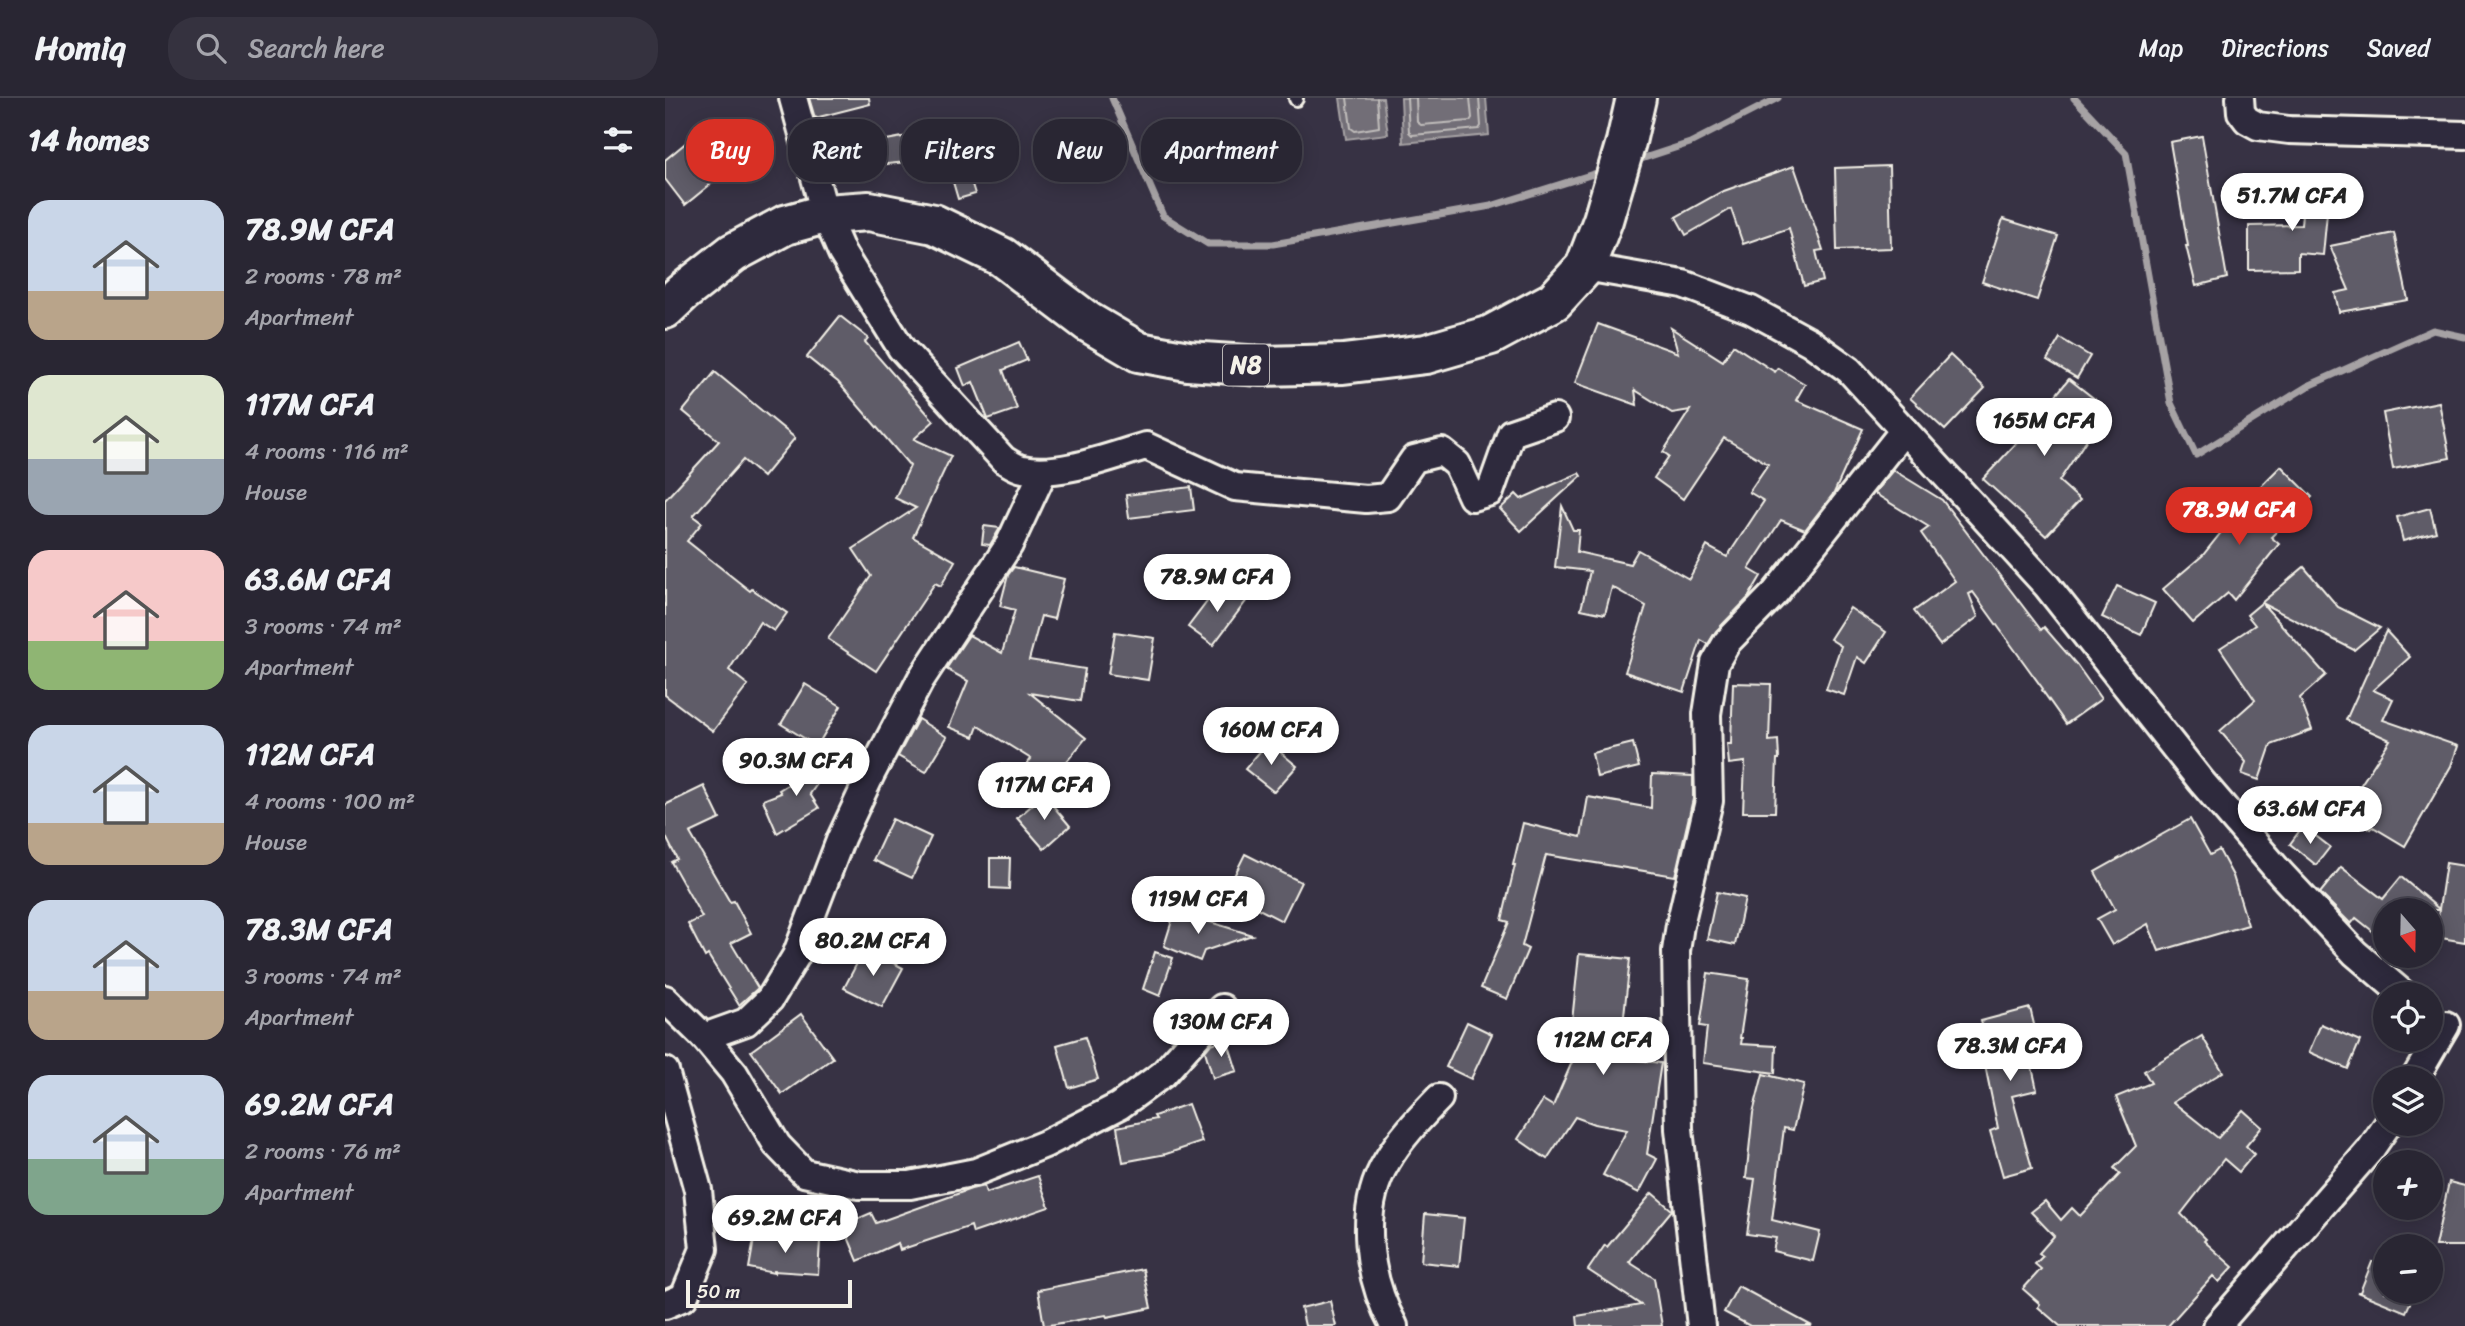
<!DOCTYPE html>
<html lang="en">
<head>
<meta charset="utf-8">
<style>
  :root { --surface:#292633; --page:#35323f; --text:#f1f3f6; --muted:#a5a5ac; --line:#45434e; --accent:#d93025 }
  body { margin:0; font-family:Sriracha,sans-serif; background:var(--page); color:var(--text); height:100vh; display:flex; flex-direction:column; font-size:26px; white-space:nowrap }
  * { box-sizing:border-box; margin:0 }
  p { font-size:23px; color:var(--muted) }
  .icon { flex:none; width:38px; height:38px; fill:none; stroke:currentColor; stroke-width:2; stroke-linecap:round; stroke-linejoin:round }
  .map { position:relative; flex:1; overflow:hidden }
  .details { display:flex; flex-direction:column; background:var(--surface); width:665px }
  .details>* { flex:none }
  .hud { position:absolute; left:21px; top:21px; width:665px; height:63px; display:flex; gap:14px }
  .needle { width:46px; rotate:160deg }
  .buttons { position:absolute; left:1708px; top:800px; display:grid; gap:14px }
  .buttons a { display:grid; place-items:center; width:70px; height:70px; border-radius:50%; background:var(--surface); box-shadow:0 4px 18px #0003,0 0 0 2px var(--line); font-size:35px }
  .scale { position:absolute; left:21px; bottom:18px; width:166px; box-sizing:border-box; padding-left:7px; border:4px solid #f4f1e8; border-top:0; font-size:19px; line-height:24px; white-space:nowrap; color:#f4f1e8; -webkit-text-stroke:5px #2f2a3d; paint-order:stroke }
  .price { position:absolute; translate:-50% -60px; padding:0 16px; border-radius:24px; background:#fff; color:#222; font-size:23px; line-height:46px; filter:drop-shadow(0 2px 4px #0008) }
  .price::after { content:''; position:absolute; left:50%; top:42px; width:21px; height:16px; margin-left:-10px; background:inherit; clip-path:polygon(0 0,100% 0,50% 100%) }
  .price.selected { background:var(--accent); color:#fff }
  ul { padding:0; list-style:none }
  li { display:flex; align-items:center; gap:21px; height:175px; padding:0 28px }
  li span { display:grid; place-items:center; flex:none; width:196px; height:140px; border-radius:21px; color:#555 }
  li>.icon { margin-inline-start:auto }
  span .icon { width:84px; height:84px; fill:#fffc; stroke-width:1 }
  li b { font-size:30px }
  h2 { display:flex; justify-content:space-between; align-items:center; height:84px; padding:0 28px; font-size:30px }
  .chip { padding:0 24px; border-radius:28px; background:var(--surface); box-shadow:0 4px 18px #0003,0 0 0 2px var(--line); font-size:24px; line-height:63px }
  .chip.selected { background:var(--accent); color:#fff }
  header { display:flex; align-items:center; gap:42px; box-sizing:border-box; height:98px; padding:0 35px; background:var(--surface); border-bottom:2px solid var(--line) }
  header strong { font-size:33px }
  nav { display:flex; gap:38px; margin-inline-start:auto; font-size:24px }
  .search { width:490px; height:63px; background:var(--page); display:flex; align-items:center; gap:18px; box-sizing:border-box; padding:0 24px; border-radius:28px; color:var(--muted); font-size:26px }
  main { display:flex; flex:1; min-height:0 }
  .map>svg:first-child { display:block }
  .water { fill:#726e77; stroke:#a6a2a4; stroke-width:2 }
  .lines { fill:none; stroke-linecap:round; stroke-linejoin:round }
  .shore { stroke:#c0bdbb; stroke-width:2 }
  .stream { stroke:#a6a2a4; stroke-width:7 }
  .building { fill:#5f5c67; stroke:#f4f1e8; stroke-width:2 }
  .service-casing { stroke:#f4f1e8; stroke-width:18 }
  .minor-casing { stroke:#f4f1e8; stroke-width:32 }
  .trunk-casing { stroke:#f4f1e8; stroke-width:44 }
  .service { stroke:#2f2a3d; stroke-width:12 }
  .minor { stroke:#2f2a3d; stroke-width:26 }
  .trunk { stroke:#2f2a3d; stroke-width:38 }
  .labels { text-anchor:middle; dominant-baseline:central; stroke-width:5; stroke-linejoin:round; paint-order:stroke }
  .shield { fill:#2f2a3d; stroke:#b9b5b5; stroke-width:2 }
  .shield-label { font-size:24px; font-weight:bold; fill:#f4f1e8 }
</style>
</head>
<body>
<header>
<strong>Homiq</strong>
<div class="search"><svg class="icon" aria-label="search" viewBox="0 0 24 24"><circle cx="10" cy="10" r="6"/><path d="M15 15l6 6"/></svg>Search here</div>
<nav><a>Map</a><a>Directions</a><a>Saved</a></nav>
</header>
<main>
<section class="details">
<h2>14 homes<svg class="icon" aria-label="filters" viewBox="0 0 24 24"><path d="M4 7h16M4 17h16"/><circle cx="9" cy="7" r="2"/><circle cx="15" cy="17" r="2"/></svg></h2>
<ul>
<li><span style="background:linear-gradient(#c9d6e8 65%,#b9a48a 0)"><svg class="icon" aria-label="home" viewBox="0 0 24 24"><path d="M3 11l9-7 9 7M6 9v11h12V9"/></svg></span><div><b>78.9M CFA</b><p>2 rooms · 78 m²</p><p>Apartment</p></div></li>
<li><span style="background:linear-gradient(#dfe7d0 60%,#9aa5b1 0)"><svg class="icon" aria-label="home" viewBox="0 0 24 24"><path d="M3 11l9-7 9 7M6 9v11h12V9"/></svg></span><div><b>117M CFA</b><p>4 rooms · 116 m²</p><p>House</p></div></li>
<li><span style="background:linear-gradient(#f6c9c9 65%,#8fb573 0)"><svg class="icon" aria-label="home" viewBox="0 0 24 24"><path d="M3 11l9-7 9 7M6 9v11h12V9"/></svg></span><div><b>63.6M CFA</b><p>3 rooms · 74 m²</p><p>Apartment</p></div></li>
<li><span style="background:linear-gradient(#c9d6e8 70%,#b9a48a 0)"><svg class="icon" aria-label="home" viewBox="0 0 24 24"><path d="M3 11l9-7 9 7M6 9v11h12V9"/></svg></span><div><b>112M CFA</b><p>4 rooms · 100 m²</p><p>House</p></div></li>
<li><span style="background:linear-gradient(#c9d6e8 65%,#b9a48a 0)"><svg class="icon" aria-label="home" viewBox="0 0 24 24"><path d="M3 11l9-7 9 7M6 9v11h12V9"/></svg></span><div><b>78.3M CFA</b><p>3 rooms · 74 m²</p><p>Apartment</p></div></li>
<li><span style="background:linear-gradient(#c9d6e8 60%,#7fa58c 0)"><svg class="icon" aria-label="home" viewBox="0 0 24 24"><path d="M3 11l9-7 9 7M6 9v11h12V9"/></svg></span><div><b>69.2M CFA</b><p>2 rooms · 76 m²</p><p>Apartment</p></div></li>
</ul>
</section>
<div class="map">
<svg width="1800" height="1228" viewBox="0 0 1800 1228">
  <rect width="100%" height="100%" fill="#373244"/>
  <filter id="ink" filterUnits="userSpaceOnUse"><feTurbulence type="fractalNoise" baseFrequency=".0143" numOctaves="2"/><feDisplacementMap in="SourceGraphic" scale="14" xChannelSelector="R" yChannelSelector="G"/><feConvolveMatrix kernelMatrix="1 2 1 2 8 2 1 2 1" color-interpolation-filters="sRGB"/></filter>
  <g filter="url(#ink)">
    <g class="water">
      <path d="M 675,0 L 718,0 L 723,36 L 681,41 Z"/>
      <path d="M 736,0 L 821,0 L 824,37 L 738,45 Z"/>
    </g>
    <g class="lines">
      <g class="shore">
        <path d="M 682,0 L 686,30 L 690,33 L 714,29 L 712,0"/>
        <path d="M 742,0 L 744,34 L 747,37 L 814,31 L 816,28 L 814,0"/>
        <path d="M 751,0 L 752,24 L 756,27 L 805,23 L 807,20 L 805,0"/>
      </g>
      <g class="stream">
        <path d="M 447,0 L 498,118 L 543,146 L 608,146 L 826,108 L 938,73"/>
        <path d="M 1409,0 L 1461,55 L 1506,305 L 1531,357 L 1643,288 L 1768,232 L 1800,239"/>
        <path d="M 970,63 L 1025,45 L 1113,0"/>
      </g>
    </g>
    <g class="building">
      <path d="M 144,0 L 204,0 L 205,6 L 150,20 Z"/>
      <path d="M 275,32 L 281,60 L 173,71 L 168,52 Z"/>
      <path d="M 1537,38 L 1562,180 L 1531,188 L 1521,148 L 1523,148 L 1505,44 Z"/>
      <path d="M 23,43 L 53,80 L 20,107 L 0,81 L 0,62 Z"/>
      <path d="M 297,54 L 310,96 L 293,101 L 281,60 Z"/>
      <path d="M 1129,68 L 1158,152 L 1151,153 L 1158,183 L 1139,188 L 1124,130 L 1078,146 L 1066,111 L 1021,137 L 1011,119 L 1056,94 Z"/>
      <path d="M 1224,68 L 1226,150 L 1172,152 L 1170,70 Z"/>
      <path d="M 1640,81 L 1665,83 L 1658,157 L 1633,155 L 1633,171 L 1584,172 L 1584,128 L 1636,127 Z"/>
      <path d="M 1338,121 L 1393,138 L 1372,202 L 1317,184 Z"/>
      <path d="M 1729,135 L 1743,202 L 1674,214 L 1670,195 L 1684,192 L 1665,148 Z"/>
      <path d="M 175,218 L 203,240 L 200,244 L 269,323 L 249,341 L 286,358 L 248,439 L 290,463 L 276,488 L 270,485 L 211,573 L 163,541 L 206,478 L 188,451 L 251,410 L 230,400 L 245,368 L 173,284 L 142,259 Z"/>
      <path d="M 933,226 L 1013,255 L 1006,230 L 1058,263 L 1068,247 L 1110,274 L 1113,270 L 1140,286 L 1131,302 L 1198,331 L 1169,395 L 1140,432 L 1116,422 L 1084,471 L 1096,478 L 1083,500 L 1051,533 L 1043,546 L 1036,542 L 1019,594 L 960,574 L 981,508 L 947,489 L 940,516 L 916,511 L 925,473 L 890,469 L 897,408 L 908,432 L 914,432 L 912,454 L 965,466 L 973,452 L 1024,481 L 1042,448 L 1062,459 L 1099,403 L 1084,394 L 1103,366 L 1059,340 L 1018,401 L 989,380 L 1004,358 L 998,354 L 1025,312 L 1007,315 L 970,292 L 972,307 L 910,285 Z"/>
      <path d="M 1395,240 L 1425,258 L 1412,280 L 1382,262 Z"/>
      <path d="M 354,244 L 362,262 L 338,272 L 352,311 L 323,321 L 308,284 L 300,288 L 293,270 Z"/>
      <path d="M 1285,257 L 1320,290 L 1280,332 L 1245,300 Z"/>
      <path d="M 50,274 L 130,340 L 98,379 L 78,362 L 28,418 L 37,425 L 22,443 L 85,493 L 87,491 L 122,515 L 109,533 L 95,524 L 64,572 L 83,587 L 48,633 L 0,597 L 0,402 L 54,343 L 18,313 Z"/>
      <path d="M 1404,281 L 1436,306 L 1413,335 L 1422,341 L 1394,383 L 1415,402 L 1381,438 L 1318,381 L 1356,340 L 1345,333 L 1365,304 L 1378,313 Z"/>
      <path d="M 1774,304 L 1785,360 L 1728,371 L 1718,315 Z"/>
      <path d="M 1616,368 L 1647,399 L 1606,439 L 1614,446 L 1569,502 L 1563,495 L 1528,525 L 1498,491 L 1538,457 L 1582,402 Z"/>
      <path d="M 1228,372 L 1277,402 L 1376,532 L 1379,529 L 1412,567 L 1436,601 L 1401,626 L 1377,592 L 1378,591 L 1308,494 L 1304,496 L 1313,519 L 1275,547 L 1249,513 L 1290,483 L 1256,435 L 1264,429 L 1209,395 Z"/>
      <path d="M 914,375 L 916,378 L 856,433 L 835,411 L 851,396 L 856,401 Z"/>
      <path d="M 526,389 L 529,412 L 464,420 L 461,397 Z"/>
      <path d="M 1765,410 L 1771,434 L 1738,443 L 1732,419 Z"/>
      <path d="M 319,428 L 335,430 L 325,447 L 317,446 Z"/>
      <path d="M 349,469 L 399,481 L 389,521 L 376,518 L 364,562 L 420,571 L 415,603 L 365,595 L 421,640 L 385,684 L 362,666 L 366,661 L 313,628 L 309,639 L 284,629 L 303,583 L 281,571 L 304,537 L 337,555 L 350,512 L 335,508 L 343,477 Z"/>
      <path d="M 1639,469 L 1673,509 L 1715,530 L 1689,552 L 1597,505 L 1661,577 L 1635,600 L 1647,632 L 1606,647 L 1594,682 L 1577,676 L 1581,664 L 1555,633 L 1590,602 L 1555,550 L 1590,527 L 1582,517 Z"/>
      <path d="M 557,484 L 582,502 L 548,547 L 523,529 Z"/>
      <path d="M 1452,488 L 1490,505 L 1476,537 L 1437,519 Z"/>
      <path d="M 1185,510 L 1221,534 L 1201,565 L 1192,559 L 1179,597 L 1161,591 L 1176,548 L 1165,541 Z"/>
      <path d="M 1721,533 L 1745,559 L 1708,592 L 1728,601 L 1718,622 L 1793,648 L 1786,668 L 1740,748 L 1708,729 L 1706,731 L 1678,714 L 1725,642 L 1681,622 Z"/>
      <path d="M 450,534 L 490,540 L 483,582 L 443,576 Z"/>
      <path d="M 1068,585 L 1106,586 L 1104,643 L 1113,642 L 1114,661 L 1112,661 L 1110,714 L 1078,714 L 1080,664 L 1064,666 L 1062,646 L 1066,646 Z"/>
      <path d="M 140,586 L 176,608 L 152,648 L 116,626 Z"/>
      <path d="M 253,621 L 282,639 L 261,674 L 233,658 Z"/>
      <path d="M 603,644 L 632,668 L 609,694 L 580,671 Z"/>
      <path d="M 968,645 L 974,669 L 932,679 L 927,655 Z"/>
      <path d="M 174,655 L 145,696 L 154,710 L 112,735 L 98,702 L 116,695 L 114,692 Z"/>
      <path d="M 987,676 L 1028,678 L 1028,701 L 1010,778 L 881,757 L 857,848 L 863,851 L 842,901 L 816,890 L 844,824 L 837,822 L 850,767 L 848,767 L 858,725 L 916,739 L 923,699 L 986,710 Z"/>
      <path d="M 39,688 L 55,721 L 25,735 L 65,804 L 69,803 L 86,835 L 66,845 L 93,890 L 74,907 L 43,857 L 40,859 L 23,826 L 37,819 L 6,764 L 12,761 L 0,737 L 0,707 Z"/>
      <path d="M 379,697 L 405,728 L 379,751 L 352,720 Z"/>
      <path d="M 227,721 L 266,739 L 247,780 L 208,762 Z"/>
      <path d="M 1525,721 L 1545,757 L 1554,752 L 1568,778 L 1583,827 L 1494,853 L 1483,826 L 1447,847 L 1432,821 L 1450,811 L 1430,774 Z"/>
      <path d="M 1638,728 L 1665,749 L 1651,767 L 1625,746 Z"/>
      <path d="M 580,756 L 636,784 L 617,823 L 561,794 Z"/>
      <path d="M 325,760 L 345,760 L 344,791 L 325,790 Z"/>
      <path d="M 1781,765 L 1800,768 L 1800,844 L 1770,839 L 1774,812 L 1720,812 L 1720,843 L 1691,820 L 1686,826 L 1655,795 L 1676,769 L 1718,801 L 1736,779 L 1774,811 Z"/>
      <path d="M 1052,794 L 1080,800 L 1070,847 L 1042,841 Z"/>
      <path d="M 510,813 L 587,837 L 539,853 L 535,863 L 499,848 Z"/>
      <path d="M 200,850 L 238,870 L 217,909 L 179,890 Z"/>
      <path d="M 490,854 L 508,860 L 495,898 L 478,891 Z"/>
      <path d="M 914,856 L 965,861 L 955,955 L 972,962 L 996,965 L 982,1056 L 992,1061 L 974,1095 L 938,1077 L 962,1032 L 929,1026 L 910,1019 L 882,1061 L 853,1041 L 878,1002 L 888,1008 L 920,934 L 906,933 Z"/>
      <path d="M 1043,875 L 1084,881 L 1075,940 L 1077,940 L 1076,946 L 1111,948 L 1110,975 L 1038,965 L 1042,929 L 1035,928 Z"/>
      <path d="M 1365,910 L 1374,947 L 1363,950 L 1372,992 L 1347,998 L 1367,1070 L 1338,1078 L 1325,1033 L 1333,1030 L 1320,967 L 1327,966 L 1316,923 Z"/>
      <path d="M 136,916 L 168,960 L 117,996 L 86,953 Z"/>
      <path d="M 802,924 L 827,936 L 806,981 L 781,969 Z"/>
      <path d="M 1656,926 L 1695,943 L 1683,971 L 1644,954 Z"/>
      <path d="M 1537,938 L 1558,974 L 1508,1004 L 1553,1040 L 1578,1012 L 1597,1029 L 1581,1048 L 1589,1056 L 1574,1074 L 1559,1061 L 1516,1116 L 1541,1141 L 1539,1143 L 1568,1169 L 1554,1184 L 1548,1178 L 1503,1228 L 1395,1228 L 1373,1209 L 1375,1206 L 1358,1191 L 1376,1171 L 1370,1166 L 1378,1158 L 1374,1155 L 1389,1138 L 1366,1114 L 1380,1103 L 1396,1122 L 1407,1110 L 1415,1118 L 1455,1076 L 1449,1070 L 1471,1048 L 1451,999 L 1486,985 L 1479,973 Z"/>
      <path d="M 420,939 L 433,981 L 404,990 L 392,947 Z"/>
      <path d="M 562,941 L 572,973 L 548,980 L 540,953 L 546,946 Z"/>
      <path d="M 1098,976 L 1139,986 L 1128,1032 L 1119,1030 L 1107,1122 L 1155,1134 L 1148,1163 L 1108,1153 L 1111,1140 L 1082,1136 L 1090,1081 L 1081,1080 L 1088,1015 Z"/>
      <path d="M 523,1006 L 537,1044 L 501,1056 L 458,1064 L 452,1029 L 491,1021 L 489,1018 Z"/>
      <path d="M 373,1078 L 384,1109 L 308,1135 L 306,1128 L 235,1152 L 233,1145 L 193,1163 L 178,1127 L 206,1115 L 211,1125 L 306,1091 L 319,1088 L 321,1095 Z"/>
      <path d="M 1784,1084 L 1800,1088 L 1800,1148 L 1770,1148 Z"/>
      <path d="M 987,1095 L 1007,1112 L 964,1164 L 989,1180 L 997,1228 L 913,1228 L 912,1218 L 976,1207 L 923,1172 L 940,1147 L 942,1149 Z"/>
      <path d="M 760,1116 L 799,1120 L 794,1168 L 756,1164 Z"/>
      <path d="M 90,1136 L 117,1141 L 155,1143 L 153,1176 L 109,1173 L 109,1175 L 84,1170 Z"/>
      <path d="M 1707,1164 L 1720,1170 L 1720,1194 L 1750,1194 L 1741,1214 L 1692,1194 L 1695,1194 Z"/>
      <path d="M 478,1171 L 486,1210 L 442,1219 L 441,1217 L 379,1228 L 373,1192 Z"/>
      <path d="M 1073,1188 L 1147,1228 L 1085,1228 L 1059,1214 Z"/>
      <path d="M 665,1203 L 671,1228 L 640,1228 L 636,1210 Z"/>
    </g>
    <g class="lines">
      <g class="service-casing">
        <path id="service" d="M 631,0 L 631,1"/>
      </g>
      <g class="minor-casing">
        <g id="minor">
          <path d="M 128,0 L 160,116 L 177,155 L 236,250 L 339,362 C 345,365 351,370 358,371 C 394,379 446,358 481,348 L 570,389 L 701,401 L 723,399 L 749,361 L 777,354 L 792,366 L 807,399 L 825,394 L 846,335 L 890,320"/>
          <path d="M 1575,0 L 1576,14 L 1582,22 L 1593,28 L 1624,32 L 1800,37"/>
          <path d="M 920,169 L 1018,186 L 1086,212 L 1145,244 L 1184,272 L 1382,488 L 1536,683 L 1616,776 L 1690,855 L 1738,896"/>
          <path d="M 0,901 L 39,939 L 69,975 L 112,1047 L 139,1075 L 194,1087 L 245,1087 L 311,1074 L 380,1046 L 454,1008 L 498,976 L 557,910"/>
          <path d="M 39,939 L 81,924 L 105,901 L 131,858 L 176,740 L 206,676 L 256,581 L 344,447 L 378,374"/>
          <path d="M 0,973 L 33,1092 L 39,1151 L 19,1199 L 0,1207"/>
          <path d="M 1750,980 L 1781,927"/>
          <path d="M 729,1228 C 703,1181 692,1111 722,1063 C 736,1039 755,1020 774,1000"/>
          <path d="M 1036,1228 L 1014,1031 L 1011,853 L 1015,827 L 1044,703 L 1042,616 L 1050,565 L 1062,544 L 1110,495 L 1239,332"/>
          <path d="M 1552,1228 L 1705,1052 L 1723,1026"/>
        </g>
      </g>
      <g class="trunk-casing">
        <path id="trunk" d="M 0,211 L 17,195 L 68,155 L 120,127 L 160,116 L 204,113 L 269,126 L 337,159 L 423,224 L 474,254 L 523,263 L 597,268 L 678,266 L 761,256 L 826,237 L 889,203 L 920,169 L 938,122 L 961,44 L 971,0"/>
      </g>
      <use href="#service" class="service"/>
      <use href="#minor" class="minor"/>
      <use href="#trunk" class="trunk"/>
    </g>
  </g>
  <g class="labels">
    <rect class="shield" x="558" y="246.5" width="46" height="41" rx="5"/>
    <g class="shield-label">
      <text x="581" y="267">N8</text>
    </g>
  </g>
</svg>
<div class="buttons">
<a><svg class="needle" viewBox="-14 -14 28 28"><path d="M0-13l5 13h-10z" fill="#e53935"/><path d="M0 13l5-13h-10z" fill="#a5a5ac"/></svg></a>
<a><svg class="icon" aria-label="locate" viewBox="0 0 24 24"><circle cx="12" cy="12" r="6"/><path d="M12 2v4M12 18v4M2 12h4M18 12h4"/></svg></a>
<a><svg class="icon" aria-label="layers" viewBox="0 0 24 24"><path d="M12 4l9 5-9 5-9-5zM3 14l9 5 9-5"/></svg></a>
<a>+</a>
<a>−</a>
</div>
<div class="scale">50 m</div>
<b class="price" style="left:1627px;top:135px">51.7M CFA</b>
<b class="price" style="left:1379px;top:360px">165M CFA</b>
<b class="price selected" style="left:1574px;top:449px">78.9M CFA</b>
<b class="price" style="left:552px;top:516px">78.9M CFA</b>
<b class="price" style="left:606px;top:669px">160M CFA</b>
<b class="price" style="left:131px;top:700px">90.3M CFA</b>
<b class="price" style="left:379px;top:724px">117M CFA</b>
<b class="price" style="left:1645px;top:748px">63.6M CFA</b>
<b class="price" style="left:533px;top:838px">119M CFA</b>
<b class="price" style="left:208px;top:880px">80.2M CFA</b>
<b class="price" style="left:556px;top:961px">130M CFA</b>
<b class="price" style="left:938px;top:979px">112M CFA</b>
<b class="price" style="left:1345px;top:985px">78.3M CFA</b>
<b class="price" style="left:120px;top:1157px">69.2M CFA</b>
<div class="hud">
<a class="chip selected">Buy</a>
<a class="chip">Rent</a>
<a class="chip">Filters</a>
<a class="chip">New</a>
<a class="chip">Apartment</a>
</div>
</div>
</main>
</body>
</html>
